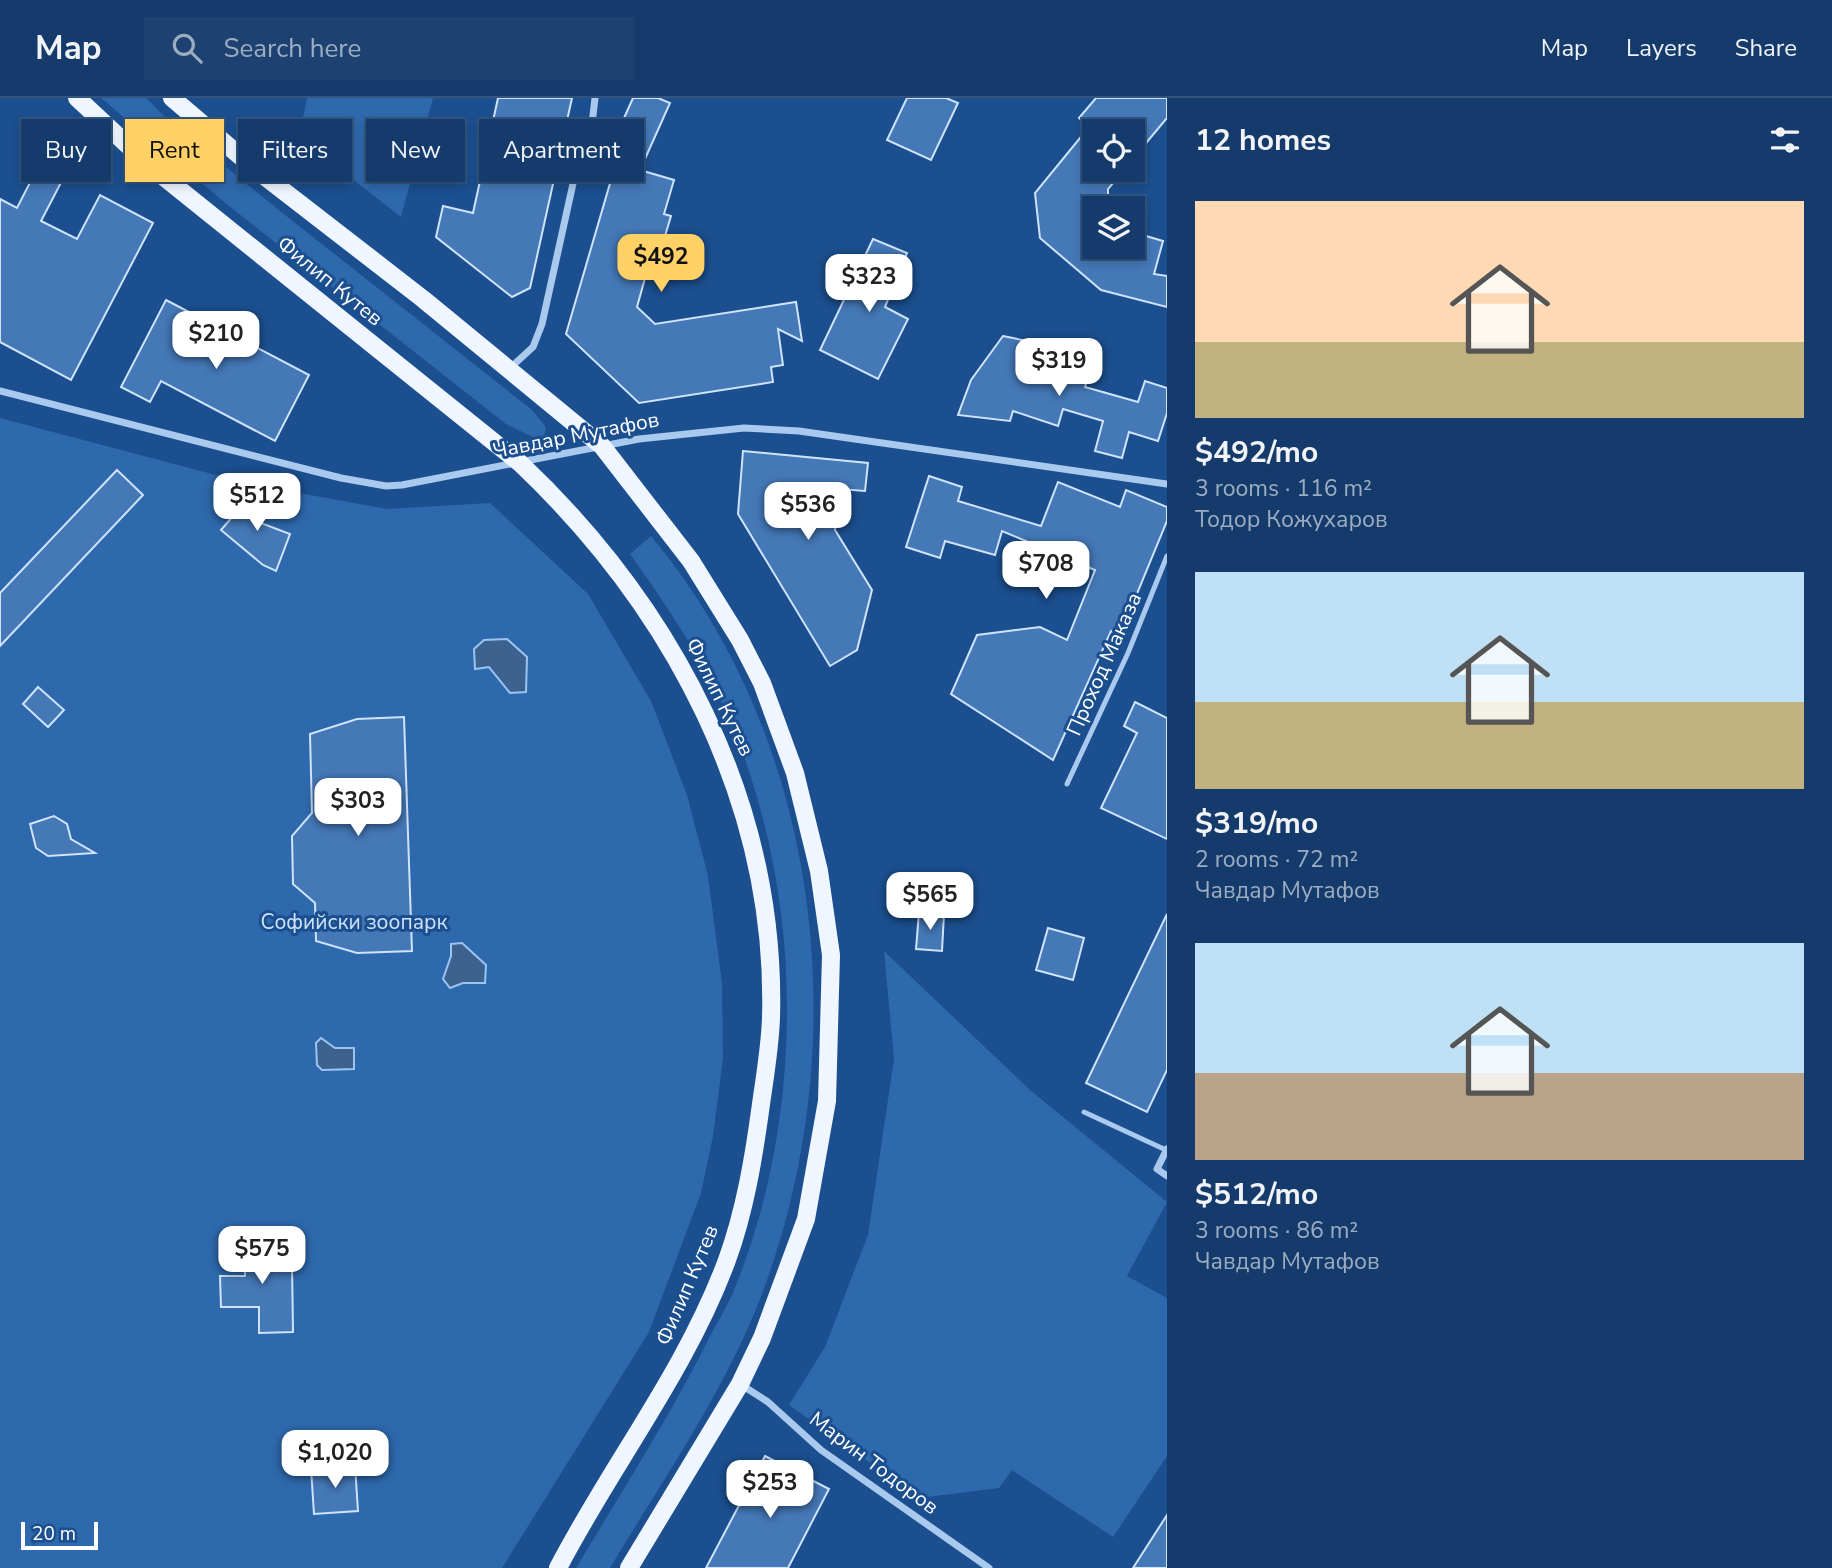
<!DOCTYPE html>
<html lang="en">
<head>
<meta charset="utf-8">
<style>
  :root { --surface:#143b6b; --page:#1d4271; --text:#f1f3f6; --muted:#9dadc1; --line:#33557e; --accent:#ffd166 }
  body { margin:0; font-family:"Nunito Sans",sans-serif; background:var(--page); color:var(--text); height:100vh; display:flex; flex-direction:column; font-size:26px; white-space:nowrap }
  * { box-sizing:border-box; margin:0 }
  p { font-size:23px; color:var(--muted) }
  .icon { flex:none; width:38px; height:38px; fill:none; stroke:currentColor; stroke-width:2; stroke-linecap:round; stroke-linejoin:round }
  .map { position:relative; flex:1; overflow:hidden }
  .details { display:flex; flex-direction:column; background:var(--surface); width:665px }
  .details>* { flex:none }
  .banner { position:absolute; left:21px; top:21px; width:665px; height:63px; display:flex; gap:14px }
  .tools { position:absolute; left:1082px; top:21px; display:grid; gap:14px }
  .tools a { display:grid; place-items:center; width:63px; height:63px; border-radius:0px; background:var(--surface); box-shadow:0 4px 10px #0003,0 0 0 2px var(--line); font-size:35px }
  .scale { position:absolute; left:21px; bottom:18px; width:77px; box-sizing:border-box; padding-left:7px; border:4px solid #fff; border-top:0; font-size:19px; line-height:24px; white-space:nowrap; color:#fff; -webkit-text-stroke:5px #1b4f8f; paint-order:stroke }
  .price { position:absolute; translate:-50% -60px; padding:0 16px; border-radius:14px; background:#fff; color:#222; font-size:23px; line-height:46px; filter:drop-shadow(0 2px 4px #0008) }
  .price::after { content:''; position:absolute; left:50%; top:42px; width:21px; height:16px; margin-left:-10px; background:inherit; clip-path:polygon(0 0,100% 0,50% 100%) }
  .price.current { background:var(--accent); color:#111 }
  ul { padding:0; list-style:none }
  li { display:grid; align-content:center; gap:14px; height:371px; padding:0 28px }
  li span { display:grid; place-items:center; height:217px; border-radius:0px; color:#555 }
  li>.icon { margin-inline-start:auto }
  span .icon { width:126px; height:126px; fill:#fffc; stroke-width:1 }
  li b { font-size:30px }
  h2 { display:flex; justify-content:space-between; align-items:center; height:84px; padding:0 28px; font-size:30px }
  .tag { padding:0 24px; border-radius:0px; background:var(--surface); box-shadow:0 4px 10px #0003,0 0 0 2px var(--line); font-size:24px; line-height:63px }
  .tag.current { background:var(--accent); color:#111 }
  header { display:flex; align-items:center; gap:42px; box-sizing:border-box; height:98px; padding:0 35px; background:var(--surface); border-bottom:2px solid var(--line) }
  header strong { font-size:33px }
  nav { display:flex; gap:38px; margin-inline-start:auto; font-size:24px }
  .search { width:490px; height:63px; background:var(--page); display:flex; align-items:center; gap:18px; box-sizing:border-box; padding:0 24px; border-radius:0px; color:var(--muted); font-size:26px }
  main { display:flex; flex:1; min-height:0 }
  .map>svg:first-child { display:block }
  .green { fill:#2e69ad }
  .water { fill:#3c6290; stroke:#9cc4f0; stroke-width:2 }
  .building { fill:#4478b7; stroke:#cfe3fa; stroke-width:2 }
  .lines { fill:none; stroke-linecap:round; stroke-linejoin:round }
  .service { stroke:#a9c9ee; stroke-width:5 }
  .minor { stroke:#a9c9ee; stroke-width:7 }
  .primary { stroke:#f0f6ff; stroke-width:18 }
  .labels { text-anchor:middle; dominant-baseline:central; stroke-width:6; stroke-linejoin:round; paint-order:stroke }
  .street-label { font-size:21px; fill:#fff; stroke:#1b4f8f }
  .park-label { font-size:21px; fill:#cfe3fa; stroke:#1b4f8f }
</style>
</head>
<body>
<header>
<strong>Map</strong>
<div class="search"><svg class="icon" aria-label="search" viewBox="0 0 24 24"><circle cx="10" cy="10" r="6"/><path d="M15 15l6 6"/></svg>Search here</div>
<nav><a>Map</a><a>Layers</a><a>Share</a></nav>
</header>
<main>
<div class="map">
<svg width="1167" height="1470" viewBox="0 0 1167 1470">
  <rect width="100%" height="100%" fill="#1b4f8f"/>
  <g class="green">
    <path d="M 101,0 L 146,0 L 165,19 L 275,109 L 532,312 L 546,329 L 544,339 L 537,341 L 506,326 L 229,108 Z"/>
    <path d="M 307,0 L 433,0 L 401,119 L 299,39 Z"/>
    <path d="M 0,320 L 250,386 L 387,411 L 490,405 L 588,496 L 651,603 L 687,697 L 708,778 L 722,885 L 723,960 L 713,1038 L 701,1095 L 649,1234 L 502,1470 L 0,1470 Z"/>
    <path d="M 651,438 C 825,647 856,952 760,1201 C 723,1296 662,1383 610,1470 L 576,1470 C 622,1393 671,1317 711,1236 C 719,1222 728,1207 734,1192 C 806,1016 805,797 729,621 C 704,563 667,508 630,456 Z"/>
    <path d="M 884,853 L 1030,992 L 1167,1104 L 1127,1178 L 1167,1200 L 1167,1358 L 1113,1439 L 1012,1372 L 999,1390 L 919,1400 L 789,1307 L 825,1249 L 868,1137 L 894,961 Z"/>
  </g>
  <g class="water">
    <path d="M 507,541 L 527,559 L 526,594 L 510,595 L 489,569 L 475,571 L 474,551 L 484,542 Z"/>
    <path d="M 462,845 L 486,867 L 485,885 L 463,885 L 450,890 L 443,881 L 451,858 L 451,846 Z"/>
    <path d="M 321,940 L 335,950 L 354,950 L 354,971 L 322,972 L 317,967 L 316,945 Z"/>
  </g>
  <g class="building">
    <path d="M 498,0 L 572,0 L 530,190 L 512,199 L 436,139 L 443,108 L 473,115 Z"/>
    <path d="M 633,0 L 658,0 L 670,5 L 640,72 L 674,82 L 664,116 L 671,118 L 654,175 L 647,173 L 637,209 L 655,226 L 796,204 L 802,243 L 778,231 L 783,267 L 771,269 L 773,284 L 639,305 L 566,236 L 625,34 L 619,31 Z"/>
    <path d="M 907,0 L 946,0 L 958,5 L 931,62 L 887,42 Z"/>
    <path d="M 1096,0 L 1167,0 L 1167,20 L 1132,62 L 1132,33 L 1094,33 L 1094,72 L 1124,72 L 1108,91 L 1108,107 L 1112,110 L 1094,110 L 1094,149 L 1132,149 L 1132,127 L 1146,138 L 1163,143 L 1154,176 L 1167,178 L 1167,209 L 1101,192 L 1040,140 L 1035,95 L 1089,29 L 1079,20 Z"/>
    <path d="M 41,63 L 66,75 L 41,123 L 77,141 L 100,97 L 153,125 L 71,282 L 0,244 L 0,101 L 17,110 Z"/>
    <path d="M 873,141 L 907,155 L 885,209 L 908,221 L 878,281 L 820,252 Z"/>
    <path d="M 166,202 L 309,277 L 275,343 L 161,283 L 150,304 L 121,289 Z"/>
    <path d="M 1003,238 L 1037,245 L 1030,264 L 1087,283 L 1085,289 L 1138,304 L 1145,283 L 1167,290 L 1167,315 L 1158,343 L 1129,334 L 1122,360 L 1095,353 L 1103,323 L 1063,311 L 1058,328 L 1013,313 L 1010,323 L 958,317 L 971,282 Z"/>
    <path d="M 743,353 L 868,365 L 865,393 L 840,391 L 835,432 L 872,492 L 857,552 L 830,568 L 738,416 Z"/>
    <path d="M 117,372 L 143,397 L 0,548 L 0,495 Z"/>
    <path d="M 929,378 L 962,389 L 958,403 L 1041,428 L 1058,384 L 1120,409 L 1126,392 L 1167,409 L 1167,423 L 1120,537 L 1111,533 L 1053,662 L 951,596 L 977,537 L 1040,529 L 1067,542 L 1095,472 L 1002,433 L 995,457 L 945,443 L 940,460 L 906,449 Z"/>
    <path d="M 254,394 L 273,410 L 261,425 L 290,436 L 276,473 L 263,467 L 221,432 Z"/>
    <path d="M 38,589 L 64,612 L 48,629 L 23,606 Z"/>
    <path d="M 1135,604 L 1167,620 L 1167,741 L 1101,710 L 1137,635 L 1124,628 Z"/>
    <path d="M 404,619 L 412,853 L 357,855 L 316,843 L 315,805 L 293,786 L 292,738 L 312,715 L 310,636 L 357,621 Z"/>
    <path d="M 54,718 L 67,726 L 71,741 L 95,755 L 48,758 L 36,750 L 30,726 Z"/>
    <path d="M 919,814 L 944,816 L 942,853 L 916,851 Z"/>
    <path d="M 1167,816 L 1167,972 L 1147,1014 L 1086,985 Z"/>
    <path d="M 1048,830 L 1084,840 L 1073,882 L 1036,872 Z"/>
    <path d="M 244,1137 L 274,1137 L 274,1165 L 292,1165 L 293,1234 L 259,1235 L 259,1209 L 221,1209 L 220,1178 L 245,1178 Z"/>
    <path d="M 765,1358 L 829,1391 L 788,1470 L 706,1470 Z"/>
    <path d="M 355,1367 L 358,1413 L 314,1416 L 311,1370 Z"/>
    <path d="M 1167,1417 L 1167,1470 L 1133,1470 Z"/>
  </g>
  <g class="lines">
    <g class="service">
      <path d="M 1067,686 L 1128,555 L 1167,458"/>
      <path d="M 1084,1014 L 1166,1052"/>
    </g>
    <g class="minor">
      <path d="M 509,271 L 533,249 L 542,226 L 578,63 L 590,43 L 595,0"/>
      <path d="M 0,293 L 341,380 L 386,388 L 402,387 L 639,341 L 744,330 L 799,333 L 1167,386"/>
      <path d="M 1167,1051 L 1157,1071 L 1167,1078"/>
      <path d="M 740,1286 L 768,1304 L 821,1352 L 989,1470"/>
    </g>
    <g class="primary">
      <path d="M 77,0 L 149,67 L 520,365 C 673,510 777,705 771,920 C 770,949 765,978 761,1006 C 754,1058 745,1113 727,1162 C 686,1273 612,1366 558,1470"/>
      <path d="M 172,0 L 254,70 L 423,201 L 602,348 L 691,463 L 740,542 L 762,585 L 795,675 L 819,773 L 831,857 L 827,1003 L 806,1121 L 762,1240 L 740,1286 L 629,1470"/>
    </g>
  </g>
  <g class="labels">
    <g class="street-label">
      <text transform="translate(330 183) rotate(39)">Филип Кутев</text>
      <text transform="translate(576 337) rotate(-11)">Чавдар Мутафов</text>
      <text transform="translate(1104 566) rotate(-66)">Проход Маказа</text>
      <text transform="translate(720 599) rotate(64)">Филип Кутев</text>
      <text transform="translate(687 1187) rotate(-67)">Филип Кутев</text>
      <text transform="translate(874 1365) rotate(37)">Марин Тодоров</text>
    </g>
    <g class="park-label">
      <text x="354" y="824">Софийски зоопарк</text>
    </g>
  </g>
</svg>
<div class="tools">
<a><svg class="icon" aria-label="locate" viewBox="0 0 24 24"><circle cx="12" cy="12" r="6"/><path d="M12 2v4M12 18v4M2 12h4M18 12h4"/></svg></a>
<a><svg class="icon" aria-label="layers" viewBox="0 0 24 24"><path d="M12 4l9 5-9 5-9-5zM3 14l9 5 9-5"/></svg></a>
</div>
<div class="scale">20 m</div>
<b class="price current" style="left:661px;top:196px">$492</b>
<b class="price" style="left:869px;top:216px">$323</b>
<b class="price" style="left:216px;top:273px">$210</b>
<b class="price" style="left:1059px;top:300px">$319</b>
<b class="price" style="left:257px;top:435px">$512</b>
<b class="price" style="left:808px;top:444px">$536</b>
<b class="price" style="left:1046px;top:503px">$708</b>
<b class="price" style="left:358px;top:740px">$303</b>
<b class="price" style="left:930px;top:834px">$565</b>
<b class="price" style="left:262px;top:1188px">$575</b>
<b class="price" style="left:335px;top:1392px">$1,020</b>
<b class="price" style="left:770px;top:1422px">$253</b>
<div class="banner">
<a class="tag">Buy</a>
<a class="tag current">Rent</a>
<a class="tag">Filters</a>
<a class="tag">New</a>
<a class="tag">Apartment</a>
</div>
</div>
<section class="details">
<h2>12 homes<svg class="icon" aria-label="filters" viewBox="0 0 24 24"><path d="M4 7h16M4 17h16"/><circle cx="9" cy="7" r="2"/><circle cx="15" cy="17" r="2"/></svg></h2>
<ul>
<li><span style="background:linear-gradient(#ffd9b3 65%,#c2b280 0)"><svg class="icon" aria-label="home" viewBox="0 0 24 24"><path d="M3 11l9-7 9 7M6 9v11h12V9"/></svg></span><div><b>$492/mo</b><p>3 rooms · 116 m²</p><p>Тодор Кожухаров</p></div></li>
<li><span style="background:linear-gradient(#bfe0f5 60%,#c2b280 0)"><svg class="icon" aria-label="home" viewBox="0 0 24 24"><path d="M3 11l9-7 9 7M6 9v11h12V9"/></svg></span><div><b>$319/mo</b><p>2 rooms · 72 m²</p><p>Чавдар Мутафов</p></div></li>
<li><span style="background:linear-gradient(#bfe0f5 60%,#b9a48a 0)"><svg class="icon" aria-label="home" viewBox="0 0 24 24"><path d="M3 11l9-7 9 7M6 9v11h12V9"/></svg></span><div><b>$512/mo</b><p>3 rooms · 86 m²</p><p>Чавдар Мутафов</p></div></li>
</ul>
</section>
</main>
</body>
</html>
